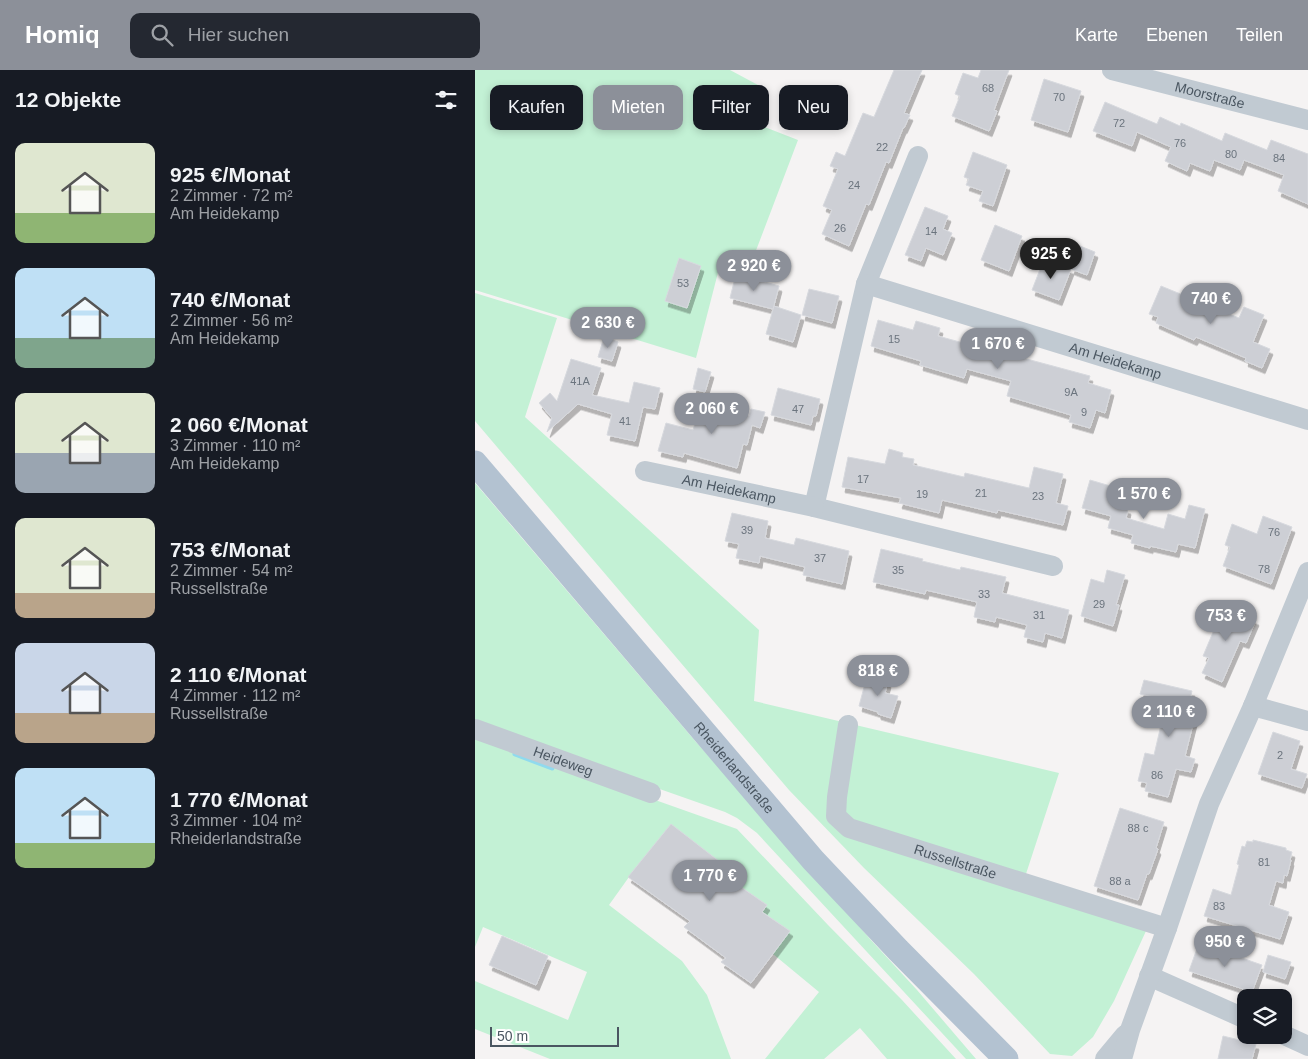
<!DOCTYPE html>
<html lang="de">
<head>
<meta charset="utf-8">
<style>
  :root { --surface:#171b24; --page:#242831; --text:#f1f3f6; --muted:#9ea1a6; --accent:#8c9099 }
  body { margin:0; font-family:Helvetica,sans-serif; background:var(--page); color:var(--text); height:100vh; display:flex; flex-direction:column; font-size:19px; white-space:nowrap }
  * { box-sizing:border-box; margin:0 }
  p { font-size:16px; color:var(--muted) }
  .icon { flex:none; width:28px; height:28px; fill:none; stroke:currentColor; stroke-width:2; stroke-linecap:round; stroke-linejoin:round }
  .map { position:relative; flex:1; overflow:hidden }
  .side { display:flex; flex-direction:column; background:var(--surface); width:475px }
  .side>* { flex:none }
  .guide { position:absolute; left:15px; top:15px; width:475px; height:45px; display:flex; gap:10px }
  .tools { position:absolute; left:762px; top:919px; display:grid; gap:10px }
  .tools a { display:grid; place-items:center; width:55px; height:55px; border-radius:10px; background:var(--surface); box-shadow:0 2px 8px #0003; font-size:25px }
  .scale { position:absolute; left:15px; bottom:12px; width:129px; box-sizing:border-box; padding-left:5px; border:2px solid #4a5661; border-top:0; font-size:14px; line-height:18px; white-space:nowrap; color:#4a5661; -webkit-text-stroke:4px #fff; paint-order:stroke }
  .price { position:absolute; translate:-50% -42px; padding:0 11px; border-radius:18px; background:var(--accent); color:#fff; font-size:16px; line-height:32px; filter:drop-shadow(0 1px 2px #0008) }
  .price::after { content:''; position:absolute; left:50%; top:30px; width:15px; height:11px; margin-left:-8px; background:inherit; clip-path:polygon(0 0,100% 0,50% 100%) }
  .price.on { background:#222; color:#fff }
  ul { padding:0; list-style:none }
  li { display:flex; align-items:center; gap:15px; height:125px; padding:0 15px }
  li span { display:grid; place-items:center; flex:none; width:140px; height:100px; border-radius:10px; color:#555 }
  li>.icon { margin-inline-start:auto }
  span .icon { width:60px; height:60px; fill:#fffc; stroke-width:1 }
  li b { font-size:21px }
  h2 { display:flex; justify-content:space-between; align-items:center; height:60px; padding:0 15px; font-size:21px }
  .pill { padding:0 18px; border-radius:10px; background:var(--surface); box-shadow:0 2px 8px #0003; font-size:18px; line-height:45px }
  .pill.on { background:var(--accent); color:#fff }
  header { display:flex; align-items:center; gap:30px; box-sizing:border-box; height:70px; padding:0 25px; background:var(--accent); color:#fff }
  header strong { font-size:24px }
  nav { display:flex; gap:28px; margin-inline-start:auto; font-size:18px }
  .search { width:350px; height:45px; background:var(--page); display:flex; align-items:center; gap:12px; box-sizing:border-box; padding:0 18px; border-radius:10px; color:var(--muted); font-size:19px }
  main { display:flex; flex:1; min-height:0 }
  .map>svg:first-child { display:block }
  .green { fill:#c3f1d5 }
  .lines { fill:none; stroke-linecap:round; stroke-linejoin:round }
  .stream { stroke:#90daee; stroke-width:5 }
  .building { fill:#cdcfd5; stroke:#d7d9de; filter:url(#shadow) }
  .minor { stroke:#c1cad2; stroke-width:20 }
  .major { stroke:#b3c2d1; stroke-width:25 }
  .labels { text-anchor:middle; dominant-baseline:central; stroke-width:4; stroke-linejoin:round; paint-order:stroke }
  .number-label { font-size:11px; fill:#6b747e }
  .street-label { font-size:14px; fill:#4a5661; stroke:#fff }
</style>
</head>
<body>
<header>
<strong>Homiq</strong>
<div class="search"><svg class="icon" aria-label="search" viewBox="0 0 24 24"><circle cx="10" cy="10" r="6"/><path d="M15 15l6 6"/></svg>Hier suchen</div>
<nav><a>Karte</a><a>Ebenen</a><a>Teilen</a></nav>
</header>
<main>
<section class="side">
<h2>12 Objekte<svg class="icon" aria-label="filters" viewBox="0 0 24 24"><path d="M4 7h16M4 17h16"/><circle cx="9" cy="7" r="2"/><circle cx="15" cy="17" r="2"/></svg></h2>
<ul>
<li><span style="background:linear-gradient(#dfe7d0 70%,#8fb573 0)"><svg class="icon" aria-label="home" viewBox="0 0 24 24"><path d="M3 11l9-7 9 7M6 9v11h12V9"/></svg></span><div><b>925 €/Monat</b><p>2 Zimmer · 72 m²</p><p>Am Heidekamp</p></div></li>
<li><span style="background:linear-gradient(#bfe0f5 70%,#7fa58c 0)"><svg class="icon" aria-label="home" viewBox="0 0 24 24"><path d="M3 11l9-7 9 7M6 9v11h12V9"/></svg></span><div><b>740 €/Monat</b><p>2 Zimmer · 56 m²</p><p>Am Heidekamp</p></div></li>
<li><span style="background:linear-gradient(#dfe7d0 60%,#9aa5b1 0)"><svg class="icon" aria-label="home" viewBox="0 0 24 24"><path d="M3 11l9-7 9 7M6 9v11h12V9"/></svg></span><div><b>2 060 €/Monat</b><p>3 Zimmer · 110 m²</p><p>Am Heidekamp</p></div></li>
<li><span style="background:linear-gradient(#dfe7d0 75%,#b9a48a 0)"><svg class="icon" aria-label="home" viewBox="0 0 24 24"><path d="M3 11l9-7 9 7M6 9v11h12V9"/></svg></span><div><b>753 €/Monat</b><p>2 Zimmer · 54 m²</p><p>Russellstraße</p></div></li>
<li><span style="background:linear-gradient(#c9d6e8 70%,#b9a48a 0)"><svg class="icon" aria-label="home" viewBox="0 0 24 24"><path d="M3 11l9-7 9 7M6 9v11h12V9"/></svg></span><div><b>2 110 €/Monat</b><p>4 Zimmer · 112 m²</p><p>Russellstraße</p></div></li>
<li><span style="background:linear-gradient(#bfe0f5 75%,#8fb573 0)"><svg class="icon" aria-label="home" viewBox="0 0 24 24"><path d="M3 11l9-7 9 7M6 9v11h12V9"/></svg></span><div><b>1 770 €/Monat</b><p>3 Zimmer · 104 m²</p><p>Rheiderlandstraße</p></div></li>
</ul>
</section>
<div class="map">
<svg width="833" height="989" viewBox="0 0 833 989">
  <defs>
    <filter id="shadow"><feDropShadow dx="3" dy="5.5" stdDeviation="0" flood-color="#0004"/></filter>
  </defs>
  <rect width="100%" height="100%" fill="#f5f3f3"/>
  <g class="green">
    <path d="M 0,0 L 255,0 L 283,15 L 266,48 L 323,70 L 277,191 L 247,187 L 221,288 L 0,220 Z"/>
    <path d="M 0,223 L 82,248 L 50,347 L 284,560 L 279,631 L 584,703 L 549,810 L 676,850 L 639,931 L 618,967 L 597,986 L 575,984 L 499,904 L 389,798 L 314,720 L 0,351 Z"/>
    <path d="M 0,413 L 221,672 L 334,798 L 395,869 L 442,920 L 501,989 L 491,989 L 282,763 L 262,748 L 250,742 L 0,654 Z"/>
    <path d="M 0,663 L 73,692 L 262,759 L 353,855 L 427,930 L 481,989 L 412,989 L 385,958 L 349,989 L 290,989 L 344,922 L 298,884 L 315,861 L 287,842 L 292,835 L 253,808 L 257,802 L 196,755 L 154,807 L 134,835 L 207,891 L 232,925 L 256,989 L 75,989 L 0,959 L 0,911 L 93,950 L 112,902 L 8,857 L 0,877 Z"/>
  </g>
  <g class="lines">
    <path class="stream" d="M 40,684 L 77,698"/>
  </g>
  <g class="building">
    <path d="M 419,0 L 447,0 L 429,43 L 435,45 L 429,58 L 428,58 L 414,93 L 411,92 L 394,135 L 391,134 L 374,176 L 347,164 L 357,140 L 348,136 L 363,99 L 355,96 L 361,82 L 370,86 L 388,43 L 399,47 Z"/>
    <path d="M 506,0 L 534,0 L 519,40 L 522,41 L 514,61 L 477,46 L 485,26 L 480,24 L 488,3 L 503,8 Z"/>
    <path d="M 569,9 L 606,21 L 593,62 L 556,50 Z"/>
    <path d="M 630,32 L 682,54 L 685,47 L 705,56 L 706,53 L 747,71 L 750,63 L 792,80 L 796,70 L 833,84 L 833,134 L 803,121 L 809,105 L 769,90 L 765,100 L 739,90 L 735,101 L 715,93 L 712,101 L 690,91 L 696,77 L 662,62 L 657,76 L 618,61 Z"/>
    <path d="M 498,82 L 532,95 L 518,136 L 504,131 L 508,121 L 491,115 L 494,109 L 489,107 Z"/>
    <path d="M 450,137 L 473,146 L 468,159 L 477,163 L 468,185 L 451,178 L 446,191 L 430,185 Z"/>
    <path d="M 520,155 L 547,166 L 534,201 L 506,190 Z"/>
    <path d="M 605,176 L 620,182 L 612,205 L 596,199 Z"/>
    <path d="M 204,188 L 226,196 L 212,238 L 190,231 Z"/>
    <path d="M 569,189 L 596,199 L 584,230 L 557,220 Z"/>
    <path d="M 261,204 L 304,216 L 298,239 L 255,228 Z"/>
    <path d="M 686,216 L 764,248 L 769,237 L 789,245 L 778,272 L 795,279 L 787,298 L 770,291 L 771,288 L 721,267 L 719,270 L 681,253 L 683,247 L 674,244 Z"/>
    <path d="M 334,219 L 364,226 L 357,253 L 327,245 Z"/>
    <path d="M 299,236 L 326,245 L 318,272 L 291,264 Z"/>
    <path d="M 403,250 L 438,260 L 441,251 L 465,258 L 463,266 L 521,282 L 522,281 L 615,306 L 613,313 L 636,320 L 630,343 L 621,340 L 615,358 L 594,352 L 596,345 L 532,326 L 536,311 L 492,299 L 489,308 L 445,295 L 446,291 L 396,276 Z"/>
    <path d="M 129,267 L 143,272 L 137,291 L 123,287 Z"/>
    <path d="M 96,289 L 126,298 L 117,325 L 154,333 L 159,312 L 185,318 L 180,339 L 168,337 L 160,371 L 132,365 L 137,344 L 103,334 L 72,362 L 77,348 L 64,333 L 75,323 L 82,331 Z"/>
    <path d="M 223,298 L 236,302 L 230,322 L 218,319 Z"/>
    <path d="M 303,318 L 345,329 L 341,346 L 338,346 L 336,355 L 296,345 Z"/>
    <path d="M 226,333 L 274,346 L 276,339 L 290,342 L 285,358 L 277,355 L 272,375 L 268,374 L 262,398 L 209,383 L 208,387 L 183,381 L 191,353 L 218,360 Z"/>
    <path d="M 414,379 L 428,383 L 427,387 L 439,389 L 438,395 L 489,407 L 490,403 L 554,418 L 559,397 L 588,404 L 581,433 L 593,436 L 588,455 L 523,440 L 522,443 L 467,430 L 464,443 L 424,433 L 426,428 L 367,417 L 373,387 L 410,394 Z"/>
    <path d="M 615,410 L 649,420 L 644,436 L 653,439 L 651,448 L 689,459 L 693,444 L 710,449 L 714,435 L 730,439 L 720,478 L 703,474 L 701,482 L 675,476 L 675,478 L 656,473 L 658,465 L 633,458 L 636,446 L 607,438 Z"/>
    <path d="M 257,443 L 293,451 L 290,468 L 319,475 L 321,468 L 374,481 L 367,514 L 328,505 L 330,497 L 285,486 L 284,493 L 261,488 L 264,474 L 250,471 Z"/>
    <path d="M 788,446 L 817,457 L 796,514 L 748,496 L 755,477 L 750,475 L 757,454 L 782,464 Z"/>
    <path d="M 406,479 L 448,489 L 447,491 L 485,500 L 486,497 L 531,507 L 527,523 L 594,540 L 587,568 L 570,563 L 568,572 L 549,567 L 552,555 L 521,547 L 520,552 L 499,547 L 502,532 L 451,520 L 450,524 L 398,512 Z"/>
    <path d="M 632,500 L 650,505 L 641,535 L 644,535 L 638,556 L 606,546 L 616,509 L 629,513 Z"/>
    <path d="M 749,536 L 781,550 L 771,573 L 765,571 L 747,612 L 727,603 L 734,588 L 728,586 Z"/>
    <path d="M 392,606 L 413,612 L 410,623 L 423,626 L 416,648 L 403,644 L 403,642 L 384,636 Z"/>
    <path d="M 669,610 L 717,621 L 714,634 L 720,635 L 717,645 L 720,646 L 710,686 L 720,689 L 716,702 L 701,699 L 693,727 L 670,721 L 672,713 L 663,711 L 670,683 L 679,685 L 686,655 L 682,654 L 688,629 L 665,624 Z"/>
    <path d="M 798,662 L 825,671 L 816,699 L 832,704 L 827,718 L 783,704 Z"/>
    <path d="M 645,738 L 689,752 L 681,778 L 683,779 L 674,804 L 672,804 L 663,830 L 619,816 Z"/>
    <path d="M 196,754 L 258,802 L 253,808 L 292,835 L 287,842 L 315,861 L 276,913 L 246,892 L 251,888 L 209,857 L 215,851 L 153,807 Z"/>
    <path d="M 778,770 L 811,778 L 811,780 L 817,782 L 815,790 L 816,790 L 812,806 L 809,805 L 808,813 L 801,811 L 794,835 L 814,842 L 805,869 L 729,846 L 738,819 L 756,825 L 764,795 L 762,794 L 767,776 L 770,777 L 772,771 L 778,772 Z"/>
    <path d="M 27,866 L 73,886 L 61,915 L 14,895 Z"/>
    <path d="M 724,873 L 787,895 L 777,922 L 714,901 Z"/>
    <path d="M 793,885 L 816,892 L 810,909 L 788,902 Z"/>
    <path d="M 748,966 L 781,974 L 777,989 L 743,989 Z"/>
  </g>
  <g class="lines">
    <g class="minor">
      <path id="s1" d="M 637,0 L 833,50"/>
      <path d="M 443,86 L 391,214 L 339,437 L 578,496"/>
      <path id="s2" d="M 391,214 L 833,350"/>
      <path id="s3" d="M 170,401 L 339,437"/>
      <path d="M 778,636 L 833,651"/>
      <path id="s4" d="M 373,655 L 362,727 L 361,746 L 374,758 L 692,858"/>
      <path id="s5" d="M 0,659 L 176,723"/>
      <path d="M 674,906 L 771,949"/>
      <path d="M 809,965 L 833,976"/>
      <path d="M 630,989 L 650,965"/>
      <path d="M 647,989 L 655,960 L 692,858 L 734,734 L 778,636 L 833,502"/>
    </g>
    <path class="major" id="s6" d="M 0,393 L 338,790 L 423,880 L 531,989"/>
  </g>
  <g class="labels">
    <g class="number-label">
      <text x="513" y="18">68</text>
      <text x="584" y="27">70</text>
      <text x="644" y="53">72</text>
      <text x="705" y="73">76</text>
      <text x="407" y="77">22</text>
      <text x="756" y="84">80</text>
      <text x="804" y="88">84</text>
      <text x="379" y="115">24</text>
      <text x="365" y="158">26</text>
      <text x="456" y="161">14</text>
      <text x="208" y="213">53</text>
      <text x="419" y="269">15</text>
      <text x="105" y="311">41A</text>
      <text x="596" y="322">9A</text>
      <text x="323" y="339">47</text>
      <text x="609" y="342">9</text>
      <text x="150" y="351">41</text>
      <text x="388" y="409">17</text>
      <text x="506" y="423">21</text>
      <text x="447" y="424">19</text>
      <text x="563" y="426">23</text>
      <text x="272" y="460">39</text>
      <text x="799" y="462">76</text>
      <text x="345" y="488">37</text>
      <text x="789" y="499">78</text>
      <text x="423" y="500">35</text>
      <text x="509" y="524">33</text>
      <text x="624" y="534">29</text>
      <text x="564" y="545">31</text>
      <text x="805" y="685">2</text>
      <text x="682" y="705">86</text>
      <text x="663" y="758">88 c</text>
      <text x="789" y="792">81</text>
      <text x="645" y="811">88 a</text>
      <text x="744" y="836">83</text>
    </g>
    <g class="street-label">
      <text stroke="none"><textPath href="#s1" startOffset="101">Moorstraße</textPath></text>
      <text stroke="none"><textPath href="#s2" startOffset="261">Am Heidekamp</textPath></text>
      <text stroke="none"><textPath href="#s3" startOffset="86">Am Heidekamp</textPath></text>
      <text stroke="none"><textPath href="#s5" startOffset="94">Heideweg</textPath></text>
      <text stroke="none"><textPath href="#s6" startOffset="400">Rheiderlandstraße</textPath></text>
      <text stroke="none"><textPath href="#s4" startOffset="221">Russellstraße</textPath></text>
    </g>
  </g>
</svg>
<div class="tools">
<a><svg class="icon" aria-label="layers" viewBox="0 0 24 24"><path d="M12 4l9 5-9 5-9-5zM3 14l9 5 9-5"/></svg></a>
</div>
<div class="scale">50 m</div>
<b class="price on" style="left:576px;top:210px">925 €</b>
<b class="price" style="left:279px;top:222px">2 920 €</b>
<b class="price" style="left:736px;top:255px">740 €</b>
<b class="price" style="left:133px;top:279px">2 630 €</b>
<b class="price" style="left:523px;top:300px">1 670 €</b>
<b class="price" style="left:237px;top:365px">2 060 €</b>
<b class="price" style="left:669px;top:450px">1 570 €</b>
<b class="price" style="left:751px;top:572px">753 €</b>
<b class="price" style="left:403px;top:627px">818 €</b>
<b class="price" style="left:694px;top:668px">2 110 €</b>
<b class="price" style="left:235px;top:832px">1 770 €</b>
<b class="price" style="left:750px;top:898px">950 €</b>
<div class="guide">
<a class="pill">Kaufen</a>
<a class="pill on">Mieten</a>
<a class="pill">Filter</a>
<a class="pill">Neu</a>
</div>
</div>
</main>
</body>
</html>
